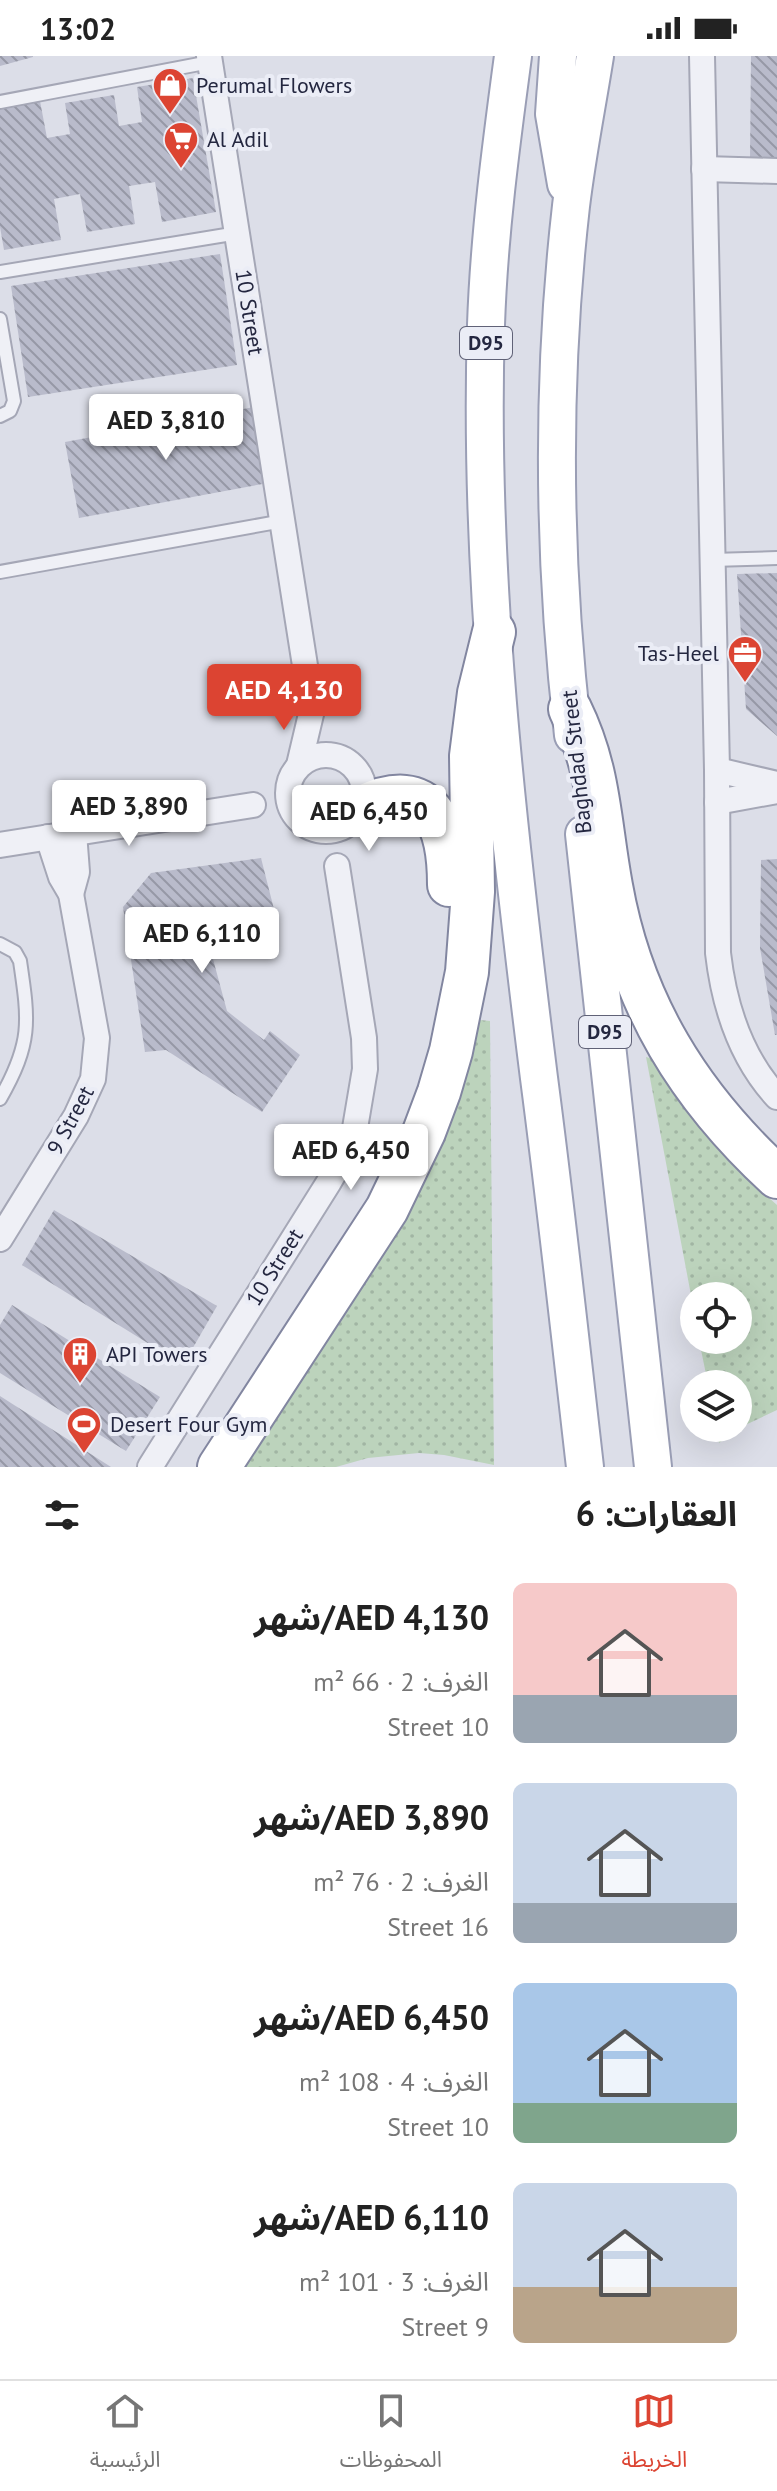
<!DOCTYPE html>
<html lang="ar">
<head>
<meta charset="utf-8">
<style>
  :root { --surface:#fff; --page:#f6f6f6; --text:#222; --muted:#767676; --line:#e0e0e0; --accent:#dc4432 }
  body { margin:0; font-family:"PT Sans","Noto Sans Arabic",sans-serif; background:var(--page); color:var(--text); direction:rtl; height:100vh; display:flex; flex-direction:column; font-size:30px; white-space:nowrap }
  * { box-sizing:border-box; margin:0 }
  p { font-size:26px; color:var(--muted) }
  .icon { flex:none; width:44px; height:44px; fill:none; stroke:currentColor; stroke-width:2; stroke-linecap:round; stroke-linejoin:round }
  .map { position:relative; height:1411px; overflow:hidden; direction:ltr }
  .drawer { display:flex; flex-direction:column; background:var(--surface); flex:1 }
  .drawer>* { flex:none }
  .fabs { position:absolute; left:680px; top:1226px; display:grid; gap:16px }
  .fabs a { display:grid; place-items:center; width:72px; height:72px; border-radius:50%; background:var(--surface); box-shadow:0 8px 32px #0002; font-size:40px }
  .price { position:absolute; translate:-50% -68px; padding:0 18px; border-radius:8px; background:#fff; color:#222; font-size:26px; line-height:52px; filter:drop-shadow(0 2px 4px #0008) }
  .price::after { content:''; position:absolute; left:50%; top:48px; width:24px; height:18px; margin-left:-12px; background:inherit; clip-path:polygon(0 0,100% 0,50% 100%) }
  .price.current { background:var(--accent); color:#fff }
  ul { padding:0; list-style:none }
  li { display:flex; align-items:center; gap:24px; height:200px; padding:0 40px }
  li span { display:grid; place-items:center; flex:none; width:224px; height:160px; border-radius:12px; color:#555 }
  li>.icon { margin-inline-start:auto }
  span .icon { width:96px; height:96px; fill:#fffc; stroke-width:1 }
  li b { font-size:34px }
  h2 { display:flex; justify-content:space-between; align-items:center; height:96px; padding:0 40px; font-size:34px }
  .status { display:flex; justify-content:space-between; align-items:center; height:56px; padding:0 40px; background:var(--surface); direction:ltr }
  .status svg { height:22px; fill:currentColor }
  .dock { display:flex; justify-content:space-around; align-items:center; height:112px; border-top:2px solid var(--line); background:var(--surface); font-size:22px; color:var(--muted) }
  .dock a { display:grid; justify-items:center; gap:4px }
  .dock .current { color:var(--accent) }
  .map>svg:first-child { display:block }
  .grass { fill:url(#grass-dots) }
  .building { fill:url(#building-back-hatch) }
  .lines { fill:none; stroke-linecap:round; stroke-linejoin:round }
  .lane-casing { stroke:#a5a7b6; stroke-width:16 }
  .street-casing { stroke:#a5a7b6; stroke-width:28 }
  .primary-casing { stroke:#9a9eb5; stroke-width:40 }
  .highway-casing { stroke:#8286a0; stroke-width:46 }
  .lane { stroke:#eff0f6; stroke-width:12 }
  .street { stroke:#eff0f6; stroke-width:24 }
  .primary { stroke:#fff; stroke-width:36 }
  .highway { stroke:#fff; stroke-width:42 }
  .labels { text-anchor:middle; dominant-baseline:central; stroke-width:8; stroke-linejoin:round; paint-order:stroke }
  .shield { fill:#ebedf6; stroke:#606277; stroke-width:2 }
  .shield-label { font-size:20px; font-weight:bold; fill:#242740 }
  .poi-label { font-size:22px; fill:#242740; stroke:#ebedf6; text-anchor:start }
  .street-label { font-size:22px; fill:#242740; stroke:#ebedf6 }
</style>
</head>
<body>
<div class="status"><b>13:02</b><svg viewBox="0 0 49 12"><path d="M0 12V9h3v3zM5 12V6h3v6zM10 12V3h3v9zM15 12V0h3v12zM26 1h20v11H26zM47 4h2v5h-2z"/></svg></div>
<div class="map">
<svg width="777" height="1411" viewBox="0 0 777 1411">
  <defs>
    <pattern id="grass-dots" width="8" height="8" patternUnits="userSpaceOnUse" patternTransform="scale(2)"><rect width="8" height="8" fill="#bcd3bc"/><path d="M2 2h.1M6 6h.1" fill="none" stroke="#a1b5a3" stroke-width="1.8" stroke-linecap="round"/></pattern>
    <pattern id="building-back-hatch" width="6" height="6" patternUnits="userSpaceOnUse" patternTransform="scale(2)"><rect width="6" height="6" fill="#b9bbcb"/><path d="M-1 5l2 2M0 0l6 6M5-1l2 2" fill="none" stroke="#9698a6"/></pattern>
  </defs>
  <rect width="100%" height="100%" fill="#dcdee8"/>
  <g class="grass">
    <path d="M 480,964 L 490,965 L 494,1409 L 444,1399 L 419,1397 L 368,1402 L 336,1411 L 236,1411 L 473,989 Z"/>
    <path d="M 646,1001 L 657,1004 C 691,1059 728,1107 777,1149 L 777,1354 L 741,1371 L 719,1387 L 716,1372 L 738,1372 L 738,1328 L 708,1328 L 699,1284 L 738,1284 L 738,1240 L 694,1240 L 694,1255 Z"/>
  </g>
  <g class="building">
    <path d="M 0,0 L 33,0 L 33,1 L 0,10 Z"/>
    <path d="M 751,0 L 777,0 L 777,104 L 750,103 Z"/>
    <path d="M 193,22 L 216,156 L 162,166 L 155,126 L 129,130 L 135,168 L 87,176 L 80,138 L 54,143 L 61,184 L 4,194 L 0,171 L 0,51 L 40,45 L 47,82 L 70,78 L 65,47 L 114,39 L 119,70 L 142,66 L 137,31 Z"/>
    <path d="M 220,198 L 237,309 L 28,341 L 11,230 Z"/>
    <path d="M 254,351 L 268,427 L 79,462 L 65,386 Z"/>
    <path d="M 777,517 L 777,680 L 746,653 L 737,518 Z"/>
    <path d="M 261,802 L 278,869 L 255,883 L 249,862 L 194,876 L 200,908 L 213,903 L 227,955 L 264,984 L 270,975 L 300,999 L 262,1056 L 166,994 L 145,996 L 123,851 L 151,817 Z"/>
    <path d="M 777,803 L 777,979 L 775,979 L 760,892 L 761,804 Z"/>
    <path d="M 54,1154 L 217,1250 L 183,1309 L 22,1209 Z"/>
    <path d="M 12,1249 L 160,1341 L 126,1395 L 0,1317 L 0,1269 Z"/>
    <path d="M 0,1340 L 111,1411 L 0,1411 Z"/>
  </g>
  <g class="lines">
    <g class="lane-casing">
      <g id="lane">
        <path d="M 0,46 L 210,6"/>
        <path d="M 0,216 L 238,177"/>
        <path d="M 0,263 L 14,345 L 10,355 L 0,360"/>
        <path d="M 712,504 L 777,502"/>
        <path d="M 0,516 L 283,465"/>
        <path d="M 0,888 L 15,896 L 20,905 C 29,966 32,987 0,1043"/>
      </g>
    </g>
    <g class="street-casing">
      <g id="street">
        <path d="M 209,0 L 312,654 L 299,709"/>
        <path d="M 702,0 L 717,714 L 718,897 C 724,949 740,1001 777,1041"/>
        <path d="M 704,113 L 777,115"/>
        <circle cx="326" cy="737" r="38"/>
        <path d="M 717,714 L 777,728"/>
        <path d="M 717,746 L 777,735"/>
        <path d="M 0,789 L 253,749"/>
        <path d="M 71,838 L 77,816 L 74,777"/>
        <path d="M 0,1183 L 76,1060 L 93,1023 L 97,982 L 71,838 L 61,821 L 48,781"/>
        <path d="M 150,1411 L 329,1126 L 344,1100 L 355,1072 L 365,1013 L 364,982 L 337,810"/>
      </g>
    </g>
    <g class="primary-casing">
      <g id="primary">
        <path d="M 513,0 C 501,89 489,179 486,269 C 478,519 508,774 539,1022 C 556,1151 570,1281 585,1411"/>
        <path d="M 558,0 L 554,58 L 566,128"/>
        <path d="M 573,679 C 553,504 551,326 571,150 C 577,100 587,50 595,0"/>
        <path d="M 584,778 L 653,1411"/>
      </g>
    </g>
    <g class="highway-casing">
      <g id="highway">
        <path d="M 570,653 C 600,714 599,765 611,830 C 632,948 689,1040 777,1121"/>
        <path d="M 362,751 C 431,718 449,769 449,829"/>
        <path d="M 219,1411 L 387,1153 L 424,1076 L 439,1036 L 451,995 L 467,916 L 473,836 L 471,700 L 479,637 L 494,576"/>
      </g>
    </g>
    <use href="#lane" class="lane"/>
    <use href="#street" class="street"/>
    <use href="#primary" class="primary"/>
    <use href="#highway" class="highway"/>
  </g>
  <defs>
    <g id="shop-pin" transform="scale(1.8)"><path d="M0 17L-7.5 6A9.5 9.5 0 1 1 7.5 6Z" fill="#dc4432" stroke="#ebedf6"/><path d="M-5-2.5h2.3a2.7 3.5 0 0 1 5.4 0H5L5.5 6h-11ZM-1.5-2.5h3a1.5 2.3 0 0 0-3 0Z" fill="#fff"/></g>
    <g id="supermarket-pin" transform="scale(1.8)"><path d="M0 17L-7.5 6A9.5 9.5 0 1 1 7.5 6Z" fill="#dc4432" stroke="#ebedf6"/><path d="M-6-5.5h2.5l.6 2H6L4.5 2H-2.5L-4.4-4H-6ZM-1.5 3.2a1.3 1.3 0 1 0 .1 0ZM3 3.2a1.3 1.3 0 1 0 .1 0Z" fill="#fff"/></g>
    <g id="office-pin" transform="scale(1.8)"><path d="M0 17L-7.5 6A9.5 9.5 0 1 1 7.5 6Z" fill="#dc4432" stroke="#ebedf6"/><path d="M-6-3h4V-5.5h4V-3h4V5H-6ZM-1-4.5V-3h2v-1.5ZM-6 0V1H6V0Z" fill="#fff"/></g>
    <g id="building-pin" transform="scale(1.8)"><path d="M0 17L-7.5 6A9.5 9.5 0 1 1 7.5 6Z" fill="#dc4432" stroke="#ebedf6"/><path d="M-4-6H4V6H1V3H-1V6H-4ZM-2.5-4.3h1.7v1.8h-1.7ZM.8-4.3h1.7v1.8H.8ZM-2.5-1h1.7V.8h-1.7ZM.8-1h1.7V.8H.8Z" fill="#fff"/></g>
    <g id="stadium-pin" transform="scale(1.8)"><path d="M0 17L-7.5 6A9.5 9.5 0 1 1 7.5 6Z" fill="#dc4432" stroke="#ebedf6"/><path d="M0-5a6.5 5 0 1 0 0 10a6.5 5 0 1 0 0-10ZM-3.5-1.8h7v3.6h-7Z" fill="#fff"/></g>
  </defs>
  <g fill-rule="evenodd">
    <use href="#shop-pin" x="170" y="29"/>
    <use href="#supermarket-pin" x="181" y="83"/>
    <use href="#office-pin" x="745" y="597"/>
    <use href="#building-pin" x="80" y="1298"/>
    <use href="#stadium-pin" x="84" y="1368"/>
  </g>
  <g class="labels">
    <g class="shield">
      <rect x="460" y="271" width="52" height="32" rx="6"/>
      <rect x="579" y="960" width="52" height="32" rx="6"/>
    </g>
    <g class="shield-label">
      <text x="486" y="287">D95</text>
      <text x="605" y="976">D95</text>
    </g>
    <g class="poi-label">
      <text x="196" y="29">Perumal Flowers</text>
      <text x="207" y="83">Al Adil</text>
      <text x="719" y="597" text-anchor="end">Tas-Heel</text>
      <text x="106" y="1298">API Towers</text>
      <text x="110" y="1368">Desert Four Gym</text>
    </g>
    <g class="street-label">
      <text transform="translate(250 256) rotate(81)">10 Street</text>
      <text transform="translate(576 706) rotate(-96)">Baghdad Street</text>
      <text transform="translate(70 1064) rotate(-62)">9 Street</text>
      <text transform="translate(274 1211) rotate(-58)">10 Street</text>
    </g>
  </g>
</svg>
<div class="fabs">
<a><svg class="icon" aria-label="locate" viewBox="0 0 24 24"><circle cx="12" cy="12" r="6"/><path d="M12 2v4M12 18v4M2 12h4M18 12h4"/></svg></a>
<a><svg class="icon" aria-label="layers" viewBox="0 0 24 24"><path d="M12 4l9 5-9 5-9-5zM3 14l9 5 9-5"/></svg></a>
</div>
<b class="price" style="left:166px;top:406px">AED 3,810</b>
<b class="price current" style="left:284px;top:676px">AED 4,130</b>
<b class="price" style="left:129px;top:792px">AED 3,890</b>
<b class="price" style="left:369px;top:797px">AED 6,450</b>
<b class="price" style="left:202px;top:919px">AED 6,110</b>
<b class="price" style="left:351px;top:1136px">AED 6,450</b>
</div>
<section class="drawer">
<h2>العقارات: 6<svg class="icon" aria-label="filters" viewBox="0 0 24 24"><path d="M4 7h16M4 17h16"/><circle cx="9" cy="7" r="2"/><circle cx="15" cy="17" r="2"/></svg></h2>
<ul>
<li><span style="background:linear-gradient(#f6c9c9 70%,#9aa5b1 0)"><svg class="icon" aria-label="home" viewBox="0 0 24 24"><path d="M3 11l9-7 9 7M6 9v11h12V9"/></svg></span><div><b>AED 4,130/شهر</b><p>الغرف: 2 · 66 m²</p><p>10 Street</p></div></li>
<li><span style="background:linear-gradient(#c9d6e8 75%,#9aa5b1 0)"><svg class="icon" aria-label="home" viewBox="0 0 24 24"><path d="M3 11l9-7 9 7M6 9v11h12V9"/></svg></span><div><b>AED 3,890/شهر</b><p>الغرف: 2 · 76 m²</p><p>16 Street</p></div></li>
<li><span style="background:linear-gradient(#a9c7e8 75%,#7fa58c 0)"><svg class="icon" aria-label="home" viewBox="0 0 24 24"><path d="M3 11l9-7 9 7M6 9v11h12V9"/></svg></span><div><b>AED 6,450/شهر</b><p>الغرف: 4 · 108 m²</p><p>10 Street</p></div></li>
<li><span style="background:linear-gradient(#c9d6e8 65%,#b9a48a 0)"><svg class="icon" aria-label="home" viewBox="0 0 24 24"><path d="M3 11l9-7 9 7M6 9v11h12V9"/></svg></span><div><b>AED 6,110/شهر</b><p>الغرف: 3 · 101 m²</p><p>9 Street</p></div></li>
</ul>
</section>
<nav class="dock">
<a class="current"><svg class="icon" aria-label="map" viewBox="0 0 24 24"><path d="M3 6l6-2 6 2 6-2v14l-6 2-6-2-6 2zM9 4v14M15 6v14"/></svg>الخريطة</a>
<a><svg class="icon" aria-label="saved" viewBox="0 0 24 24"><path d="M7 4h10v16l-5-4-5 4z"/></svg>المحفوظات</a>
<a><svg class="icon" aria-label="home" viewBox="0 0 24 24"><path d="M3 11l9-7 9 7M6 9v11h12V9"/></svg>الرئيسية</a>
</nav>
</body>
</html>
